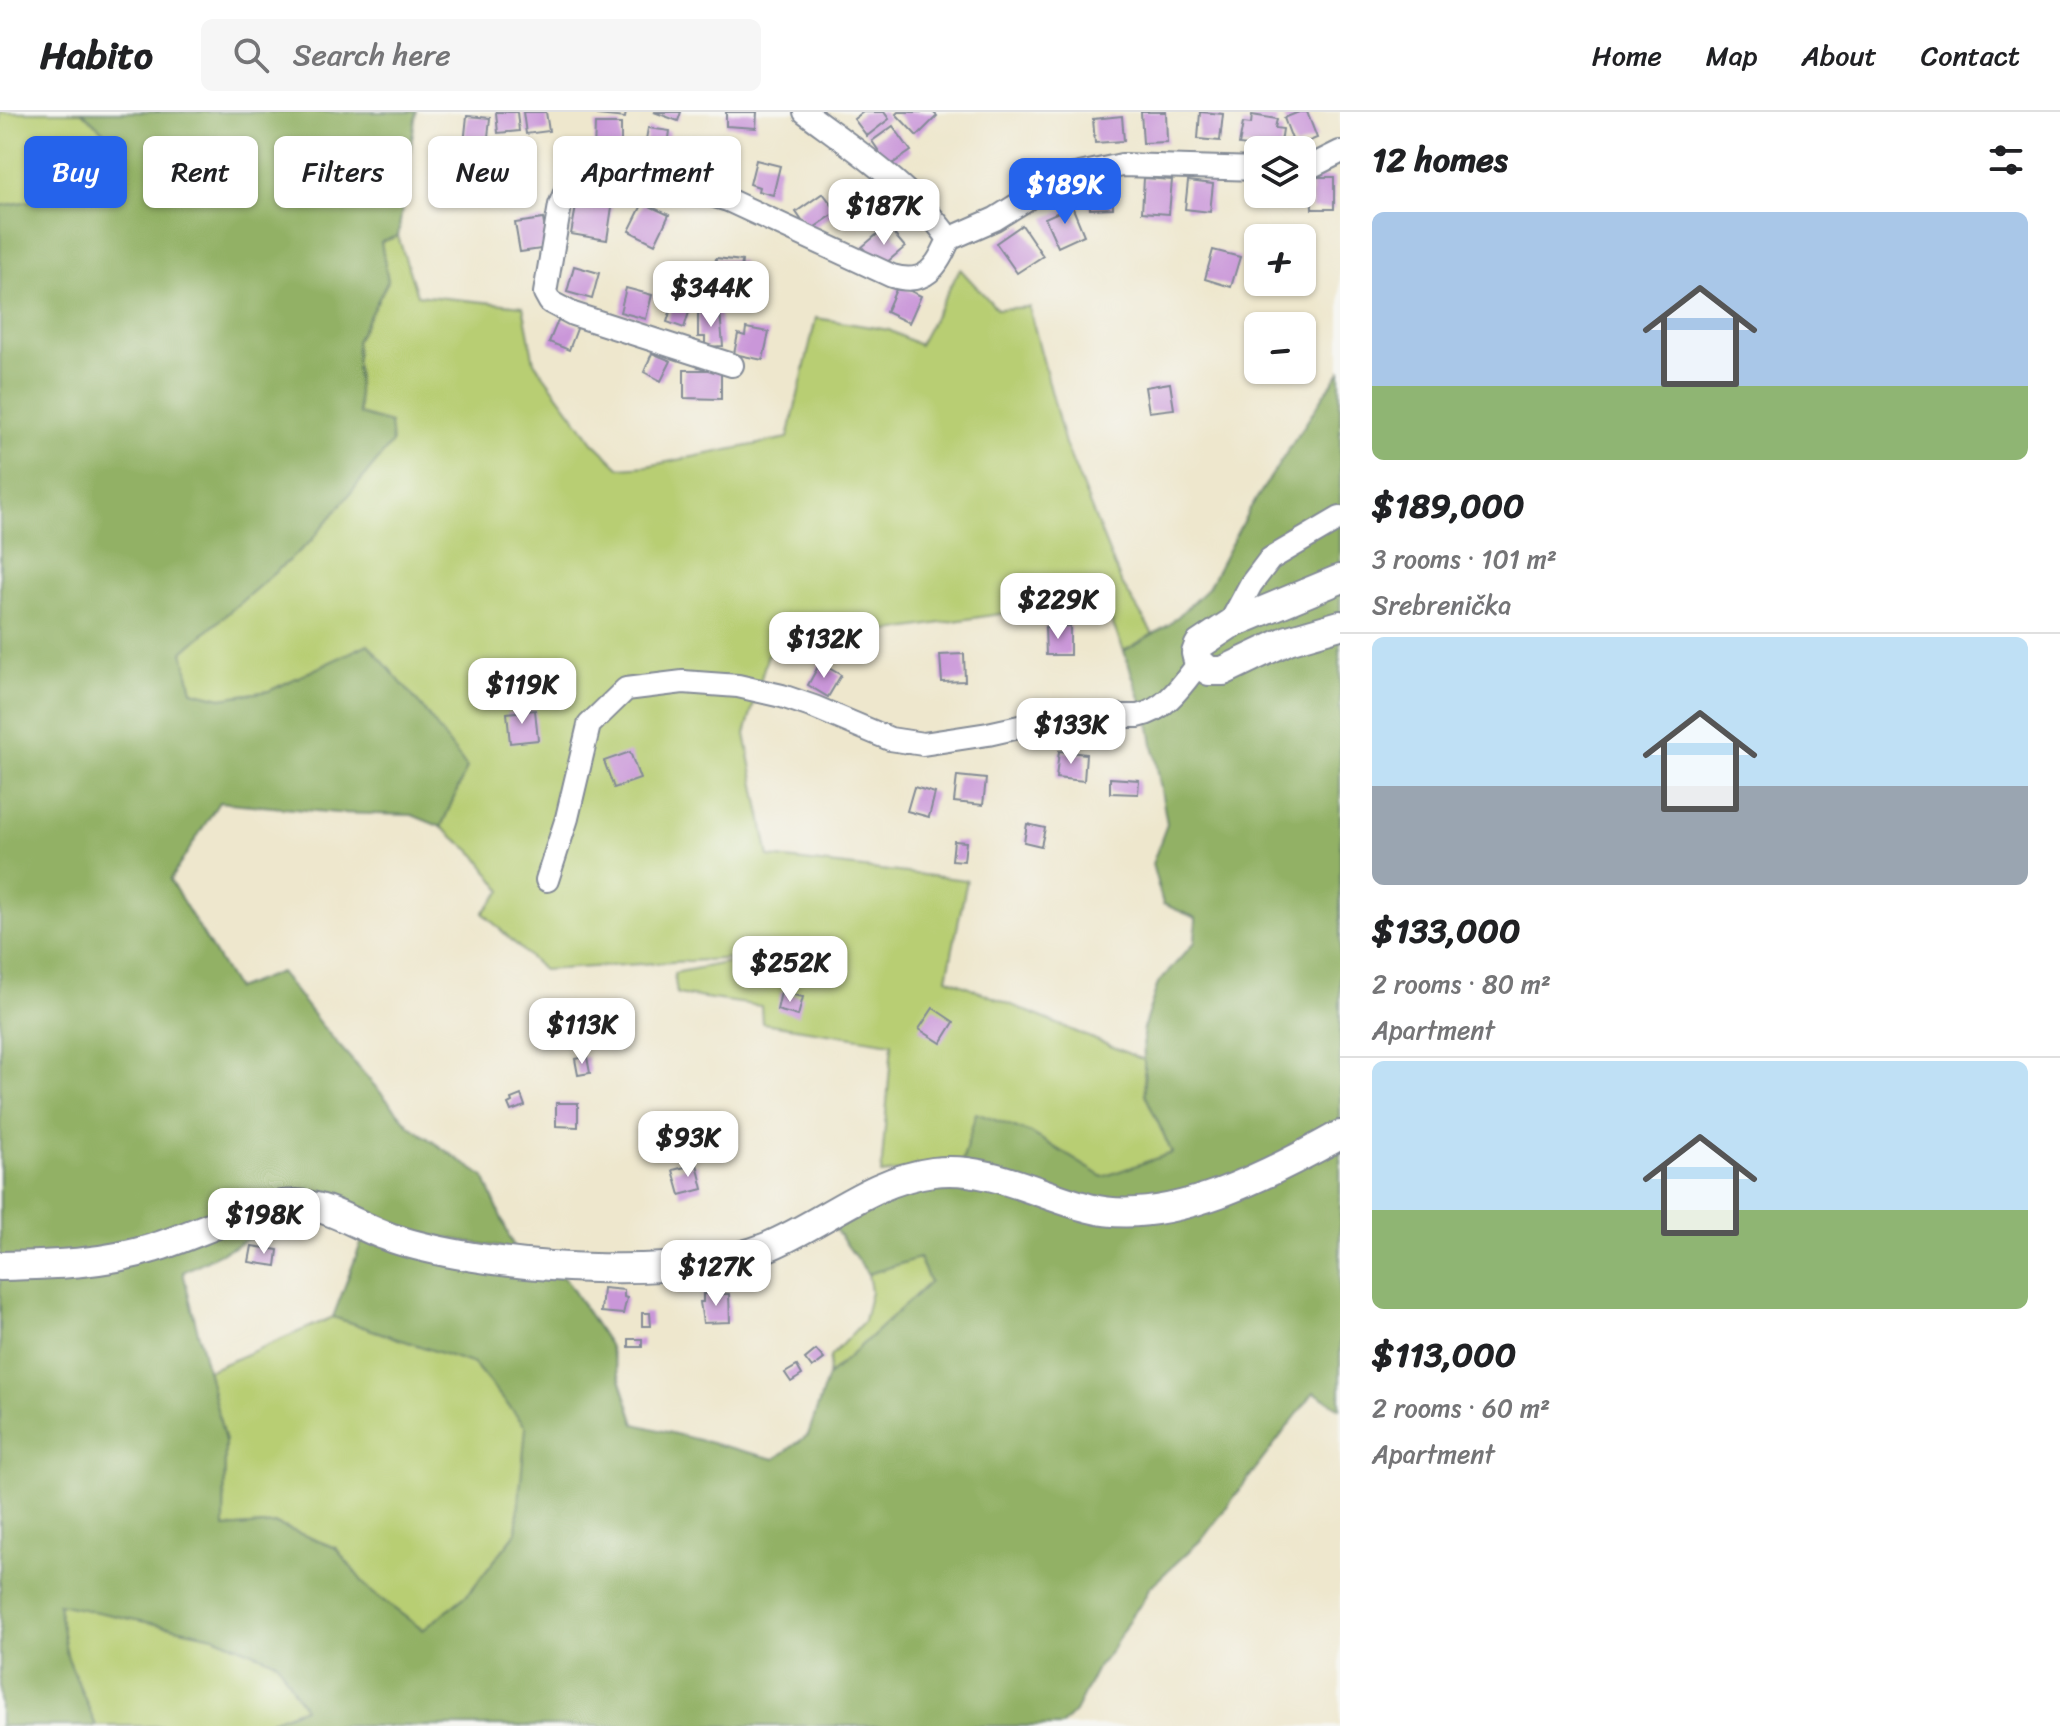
<!DOCTYPE html>
<html lang="en">
<head>
<meta charset="utf-8">
<style>
  :root { --surface:#fff; --page:#f6f6f6; --text:#202124; --muted:#757577; --line:#e0e0e0; --accent:#2563eb }
  body { margin:0; font-family:Sriracha,sans-serif; background:var(--page); color:var(--text); height:100vh; display:flex; flex-direction:column; font-size:30px; white-space:nowrap }
  * { box-sizing:border-box; margin:0 }
  p { font-size:26px; color:var(--muted) }
  .icon { flex:none; width:44px; height:44px; fill:none; stroke:currentColor; stroke-width:2; stroke-linecap:round; stroke-linejoin:round }
  .map { position:relative; flex:1; overflow:hidden }
  .side { display:flex; flex-direction:column; background:var(--surface); width:720px }
  .side>* { flex:none }
  .hud { position:absolute; left:24px; top:24px; width:760px; height:72px; display:flex; gap:16px }
  .tools { position:absolute; left:1244px; top:24px; display:grid; gap:16px }
  .tools a { display:grid; place-items:center; width:72px; height:72px; border-radius:12px; background:var(--surface); box-shadow:0 2px 6px #0004; font-size:40px }
  .price { position:absolute; translate:-50% -68px; padding:0 18px; border-radius:16px; background:#fff; color:#222; font-size:26px; line-height:52px; filter:drop-shadow(0 2px 4px #0008) }
  .price::after { content:''; position:absolute; left:50%; top:48px; width:24px; height:18px; margin-left:-12px; background:inherit; clip-path:polygon(0 0,100% 0,50% 100%) }
  .price.selected { background:var(--accent); color:#fff }
  ul { padding:0; list-style:none }
  li { display:grid; align-content:center; gap:16px; height:424px; padding:0 32px }
  li+li { border-top:2px solid var(--line) }
  li span { display:grid; place-items:center; height:248px; border-radius:12px; color:#555 }
  li>.icon { margin-inline-start:auto }
  span .icon { width:144px; height:144px; fill:#fffc; stroke-width:1 }
  li b { font-size:34px }
  h2 { display:flex; justify-content:space-between; align-items:center; height:96px; padding:0 32px; font-size:34px }
  .pill { padding:0 28px; border-radius:12px; background:var(--surface); box-shadow:0 2px 6px #0004; font-size:28px; line-height:72px }
  .pill.selected { background:var(--accent); color:#fff }
  header { display:flex; align-items:center; gap:48px; box-sizing:border-box; height:112px; padding:0 40px; background:var(--surface); border-bottom:2px solid var(--line) }
  header strong { font-size:38px }
  nav { display:flex; gap:44px; margin-inline-start:auto; font-size:28px }
  .search { width:560px; height:72px; background:var(--page); display:flex; align-items:center; gap:20px; box-sizing:border-box; padding:0 28px; border-radius:12px; color:var(--muted); font-size:30px }
  main { display:flex; flex:1; min-height:0 }
  .map>svg:first-child { display:block }
  .green { fill:#b8ce73; stroke:#6a7e68; stroke-width:2 }
  .forest { fill:#92b165; stroke:#567062; stroke-width:2 }
  .building { fill:#ca97d9 }
  .lines { fill:none; stroke-linecap:round; stroke-linejoin:round }
  .minor-casing { stroke:#848b96; stroke-width:26 }
  .major-casing { stroke:#848b96; stroke-width:32 }
  .minor { stroke:#fff; stroke-width:22 }
  .major { stroke:#fff; stroke-width:28 }
</style>
</head>
<body>
<header>
<strong>Habito</strong>
<div class="search"><svg class="icon" aria-label="search" viewBox="0 0 24 24"><circle cx="10" cy="10" r="6"/><path d="M15 15l6 6"/></svg>Search here</div>
<nav><a>Home</a><a>Map</a><a>About</a><a>Contact</a></nav>
</header>
<main>
<div class="map">
<svg width="1340" height="1614" viewBox="0 0 1340 1614">
  <rect width="100%" height="100%" fill="#f6f6f2"/>
  <filter id="ink" filterUnits="userSpaceOnUse"><feTurbulence type="fractalNoise" baseFrequency=".0125" numOctaves="2"/><feDisplacementMap in="SourceGraphic" scale="16" xChannelSelector="R" yChannelSelector="G"/><feConvolveMatrix kernelMatrix="1 2 1 2 8 2 1 2 1" color-interpolation-filters="sRGB"/></filter>
  <filter id="wash" filterUnits="userSpaceOnUse"><feTurbulence type="fractalNoise" baseFrequency=".006" numOctaves="4" result="noise"/><feDisplacementMap in="SourceGraphic" scale="32" xChannelSelector="R" yChannelSelector="G"/><feGaussianBlur stdDeviation="1.8" result="paint"/><feColorMatrix in="noise" values="0 0 0 0 0 0 0 0 0 0 0 0 0 0 0 0 0 1.4 0 .05"/><feComposite in="paint" operator="in"/></filter>
  <g filter="url(#wash)">
    <rect width="100%" height="100%" fill="#eee7cd"/>
    <g class="green">
      <path d="M 0,0 L 82,0 L 105,21 L 116,42 L 103,77 L 0,94 Z"/>
      <path d="M 398,124 L 417,183 L 523,194 L 534,250 L 593,330 L 620,356 L 647,354 L 788,326 L 816,206 L 889,218 L 919,233 L 960,157 L 997,197 L 1029,195 L 1065,332 L 1121,470 L 1153,522 L 1124,539 L 1106,496 L 1019,499 L 870,522 L 768,542 L 745,622 L 769,745 L 967,768 L 947,866 L 1144,948 L 1145,982 L 1172,1041 L 1103,1065 L 1031,1021 L 976,1002 L 962,1051 L 881,1062 L 892,931 L 762,911 L 761,894 L 677,882 L 674,861 L 755,845 L 543,858 L 483,801 L 502,779 L 476,743 L 441,715 L 467,656 L 368,533 L 269,579 L 221,586 L 192,579 L 183,540 L 311,429 L 390,311 L 359,302 L 356,229 L 388,169 L 381,130 Z"/>
      <path d="M 919,1146 L 930,1170 L 828,1264 L 830,1245 L 864,1209 L 871,1179 L 868,1162 Z"/>
      <path d="M 333,1205 L 474,1252 L 527,1315 L 516,1421 L 468,1482 L 423,1518 L 369,1478 L 336,1436 L 276,1412 L 224,1416 L 225,1329 L 207,1259 Z"/>
      <path d="M 57,1491 L 214,1524 L 277,1550 L 304,1596 L 258,1614 L 96,1614 L 67,1544 Z"/>
    </g>
    <path class="forest" d="M 82,0 L 416,0 L 398,124 L 381,130 L 388,169 L 356,229 L 359,302 L 390,311 L 392,331 L 311,429 L 183,540 L 192,579 L 221,586 L 269,579 L 368,532 L 422,595 L 467,656 L 441,715 L 412,703 L 337,701 L 219,690 L 170,768 L 236,877 L 280,860 L 322,914 L 410,1014 L 484,1065 L 515,1138 L 406,1119 L 292,1105 L 183,1160 L 225,1329 L 224,1416 L 276,1412 L 336,1436 L 369,1478 L 423,1518 L 468,1482 L 516,1421 L 526,1315 L 474,1252 L 333,1205 L 362,1129 L 565,1166 L 609,1233 L 635,1312 L 775,1347 L 808,1323 L 828,1264 L 930,1170 L 919,1146 L 868,1162 L 830,1110 L 962,1051 L 976,1001 L 1031,1021 L 1103,1065 L 1172,1041 L 1145,982 L 1143,917 L 1158,871 L 1195,830 L 1196,806 L 1163,792 L 1152,752 L 1167,712 L 1150,615 L 1124,539 L 1170,512 L 1208,476 L 1249,398 L 1340,259 L 1340,1296 L 1314,1280 L 1203,1426 L 1149,1476 L 1142,1491 L 1131,1504 L 1112,1538 L 1098,1554 L 1075,1600 L 1061,1614 L 258,1614 L 304,1596 L 277,1550 L 214,1524 L 58,1492 L 67,1544 L 96,1614 L 0,1614 L 0,94 L 103,77 L 116,42 L 105,21 Z"/>
    <g id="blocks">
      <g class="building">
        <path d="M 496,0 L 517,0 L 519,19 L 498,21 Z"/>
        <path d="M 523,0 L 546,0 L 549,19 L 526,22 Z"/>
        <path d="M 598,0 L 626,0 L 625,6 L 598,3 Z"/>
        <path d="M 654,0 L 681,0 L 678,9 Z"/>
        <path d="M 726,0 L 757,0 L 756,16 L 726,14 Z"/>
        <path d="M 863,0 L 884,0 L 889,7 L 867,24 L 854,7 Z"/>
        <path d="M 898,0 L 933,0 L 937,4 L 917,24 L 896,2 Z"/>
        <path d="M 1141,0 L 1166,0 L 1167,30 L 1143,31 Z"/>
        <path d="M 1200,0 L 1223,2 L 1220,29 L 1198,27 Z"/>
        <path d="M 1299,0 L 1307,0 L 1317,26 L 1295,35 L 1284,6 Z"/>
        <path d="M 1252,3 L 1277,7 L 1275,16 L 1283,17 L 1280,38 L 1239,33 L 1243,11 L 1251,12 Z"/>
        <path d="M 467,4 L 490,6 L 487,35 L 464,32 Z"/>
        <path d="M 1122,4 L 1124,29 L 1095,31 L 1093,7 Z"/>
        <path d="M 595,12 L 621,12 L 621,41 L 594,41 Z"/>
        <path d="M 893,14 L 911,39 L 889,54 L 872,29 Z"/>
        <path d="M 648,16 L 670,19 L 666,49 L 643,45 Z"/>
        <path d="M 700,29 L 730,39 L 718,74 L 688,64 Z"/>
        <path d="M 756,48 L 780,54 L 773,83 L 758,79 L 759,75 L 750,72 Z"/>
        <path d="M 1311,65 L 1334,65 L 1334,97 L 1312,97 Z"/>
        <path d="M 1144,66 L 1172,68 L 1169,102 L 1142,100 Z"/>
        <path d="M 1089,67 L 1112,67 L 1113,96 L 1090,97 Z"/>
        <path d="M 885,69 L 902,90 L 881,107 L 864,86 Z"/>
        <path d="M 1188,69 L 1213,72 L 1210,100 L 1185,97 Z"/>
        <path d="M 823,81 L 837,100 L 809,119 L 796,100 Z"/>
        <path d="M 577,89 L 612,95 L 607,128 L 571,122 Z"/>
        <path d="M 643,91 L 669,103 L 655,132 L 629,119 Z"/>
        <path d="M 1072,94 L 1084,123 L 1058,135 L 1045,106 Z"/>
        <path d="M 543,107 L 548,136 L 520,140 L 515,111 Z"/>
        <path d="M 1022,113 L 1043,144 L 1017,161 L 996,131 Z"/>
        <path d="M 887,114 L 905,135 L 880,156 L 862,135 Z"/>
        <path d="M 1213,138 L 1240,145 L 1231,175 L 1205,167 Z"/>
        <path d="M 716,146 L 742,149 L 739,178 L 713,175 Z"/>
        <path d="M 574,154 L 599,161 L 592,187 L 567,180 Z"/>
        <path d="M 898,173 L 921,184 L 909,211 L 886,200 Z"/>
        <path d="M 626,176 L 652,183 L 646,207 L 620,200 Z"/>
        <path d="M 673,191 L 690,197 L 684,216 L 667,210 Z"/>
        <path d="M 720,200 L 723,234 L 705,235 L 705,225 L 698,225 L 698,201 Z"/>
        <path d="M 559,206 L 578,214 L 569,238 L 549,230 Z"/>
        <path d="M 746,216 L 769,220 L 763,248 L 734,242 L 738,222 L 745,224 Z"/>
        <path d="M 652,241 L 671,249 L 661,269 L 644,260 Z"/>
        <path d="M 684,258 L 721,258 L 721,287 L 684,286 Z"/>
        <path d="M 1170,271 L 1174,297 L 1149,300 L 1145,275 Z"/>
        <path d="M 1070,514 L 1070,543 L 1046,543 L 1045,515 Z"/>
        <path d="M 964,542 L 965,569 L 942,570 L 940,543 Z"/>
        <path d="M 820,551 L 841,563 L 828,585 L 808,573 Z"/>
        <path d="M 535,598 L 538,628 L 510,631 L 507,601 Z"/>
        <path d="M 1059,639 L 1086,642 L 1084,669 L 1056,666 Z"/>
        <path d="M 630,640 L 640,667 L 614,676 L 604,649 Z"/>
        <path d="M 957,664 L 986,667 L 983,693 L 954,690 Z"/>
        <path d="M 1110,666 L 1139,668 L 1138,682 L 1110,681 Z"/>
        <path d="M 914,675 L 935,681 L 929,705 L 907,699 Z"/>
        <path d="M 1027,712 L 1045,716 L 1041,734 L 1024,730 Z"/>
        <path d="M 954,729 L 966,730 L 964,749 L 952,748 Z"/>
        <path d="M 781,880 L 803,885 L 798,904 L 777,898 Z"/>
        <path d="M 933,896 L 954,910 L 941,931 L 919,917 Z"/>
        <path d="M 587,945 L 590,961 L 578,963 L 575,947 Z"/>
        <path d="M 521,983 L 525,994 L 511,999 L 508,992 L 512,990 L 511,987 Z"/>
        <path d="M 556,991 L 578,991 L 578,1015 L 556,1014 Z"/>
        <path d="M 697,1052 L 703,1077 L 680,1083 L 673,1058 Z"/>
        <path d="M 252,1134 L 278,1138 L 276,1154 L 249,1150 Z"/>
        <path d="M 603,1176 L 624,1178 L 624,1185 L 627,1186 L 623,1202 L 601,1200 Z"/>
        <path d="M 703,1182 L 729,1182 L 730,1210 L 703,1211 L 700,1190 L 703,1190 Z"/>
        <path d="M 642,1201 L 650,1201 L 651,1214 L 642,1214 Z"/>
        <rect x="629" y="1227" width="13" height="8"/>
        <path d="M 816,1238 L 824,1247 L 812,1256 L 805,1247 Z"/>
        <path d="M 797,1254 L 802,1263 L 791,1270 L 785,1261 Z"/>
      </g>
    </g>
  </g>
  <g filter="url(#ink)">
    <use href="#blocks" fill-opacity="0" stroke="#848b96" stroke-width="2"/>
    <g class="lines">
      <g class="minor-casing">
        <g id="minor">
          <path d="M 1302,55 L 1312,54 L 1340,40"/>
          <path d="M 949,127 L 995,107 L 1048,74 L 1075,63 L 1122,53 L 1258,57"/>
          <path d="M 732,253 L 573,202 L 550,190 L 545,181 L 560,93 L 566,78 L 585,62 L 611,58 L 649,64 L 728,88 L 892,164 C 926,174 937,155 949,127 C 914,77 853,36 805,0"/>
          <path d="M 1229,513 L 1251,472 L 1270,447 L 1340,406"/>
          <path d="M 547,768 L 567,706 L 589,613 L 626,577 L 683,570 L 738,574 L 782,584 L 814,595 L 890,627 L 923,632 L 988,622 L 1068,604 L 1138,604 C 1166,598 1182,573 1199,551"/>
        </g>
      </g>
      <g class="major-casing">
        <g id="major">
          <path d="M 1340,467 L 1229,513 L 1199,533 L 1196,541 L 1198,549 L 1209,559 L 1223,559 L 1288,528 L 1340,513"/>
          <path d="M 0,1154 C 52,1153 103,1152 153,1136 C 198,1123 247,1094 293,1092 C 323,1090 363,1117 392,1126 C 436,1141 504,1151 551,1154 C 614,1158 708,1159 767,1135 C 823,1112 871,1068 933,1060 C 988,1053 1038,1083 1089,1096 C 1167,1117 1274,1060 1340,1023"/>
        </g>
      </g>
      <use href="#minor" class="minor"/>
      <use href="#major" class="major"/>
    </g>
  </g>
</svg>
<div class="tools">
<a><svg class="icon" aria-label="layers" viewBox="0 0 24 24"><path d="M12 4l9 5-9 5-9-5zM3 14l9 5 9-5"/></svg></a>
<a>+</a>
<a>−</a>
</div>
<b class="price selected" style="left:1065px;top:114px">$189K</b>
<b class="price" style="left:884px;top:135px">$187K</b>
<b class="price" style="left:711px;top:217px">$344K</b>
<b class="price" style="left:1058px;top:529px">$229K</b>
<b class="price" style="left:824px;top:568px">$132K</b>
<b class="price" style="left:522px;top:614px">$119K</b>
<b class="price" style="left:1071px;top:654px">$133K</b>
<b class="price" style="left:790px;top:892px">$252K</b>
<b class="price" style="left:582px;top:954px">$113K</b>
<b class="price" style="left:688px;top:1067px">$93K</b>
<b class="price" style="left:264px;top:1144px">$198K</b>
<b class="price" style="left:716px;top:1196px">$127K</b>
<div class="hud">
<a class="pill selected">Buy</a>
<a class="pill">Rent</a>
<a class="pill">Filters</a>
<a class="pill">New</a>
<a class="pill">Apartment</a>
</div>
</div>
<section class="side">
<h2>12 homes<svg class="icon" aria-label="filters" viewBox="0 0 24 24"><path d="M4 7h16M4 17h16"/><circle cx="9" cy="7" r="2"/><circle cx="15" cy="17" r="2"/></svg></h2>
<ul>
<li><span style="background:linear-gradient(#a9c7e8 70%,#8fb573 0)"><svg class="icon" aria-label="home" viewBox="0 0 24 24"><path d="M3 11l9-7 9 7M6 9v11h12V9"/></svg></span><div><b>$189,000</b><p>3 rooms · 101 m²</p><p>Srebrenička</p></div></li>
<li><span style="background:linear-gradient(#bfe0f5 60%,#9aa5b1 0)"><svg class="icon" aria-label="home" viewBox="0 0 24 24"><path d="M3 11l9-7 9 7M6 9v11h12V9"/></svg></span><div><b>$133,000</b><p>2 rooms · 80 m²</p><p>Apartment</p></div></li>
<li><span style="background:linear-gradient(#bfe0f5 60%,#8fb573 0)"><svg class="icon" aria-label="home" viewBox="0 0 24 24"><path d="M3 11l9-7 9 7M6 9v11h12V9"/></svg></span><div><b>$113,000</b><p>2 rooms · 60 m²</p><p>Apartment</p></div></li>
</ul>
</section>
</main>
</body>
</html>
